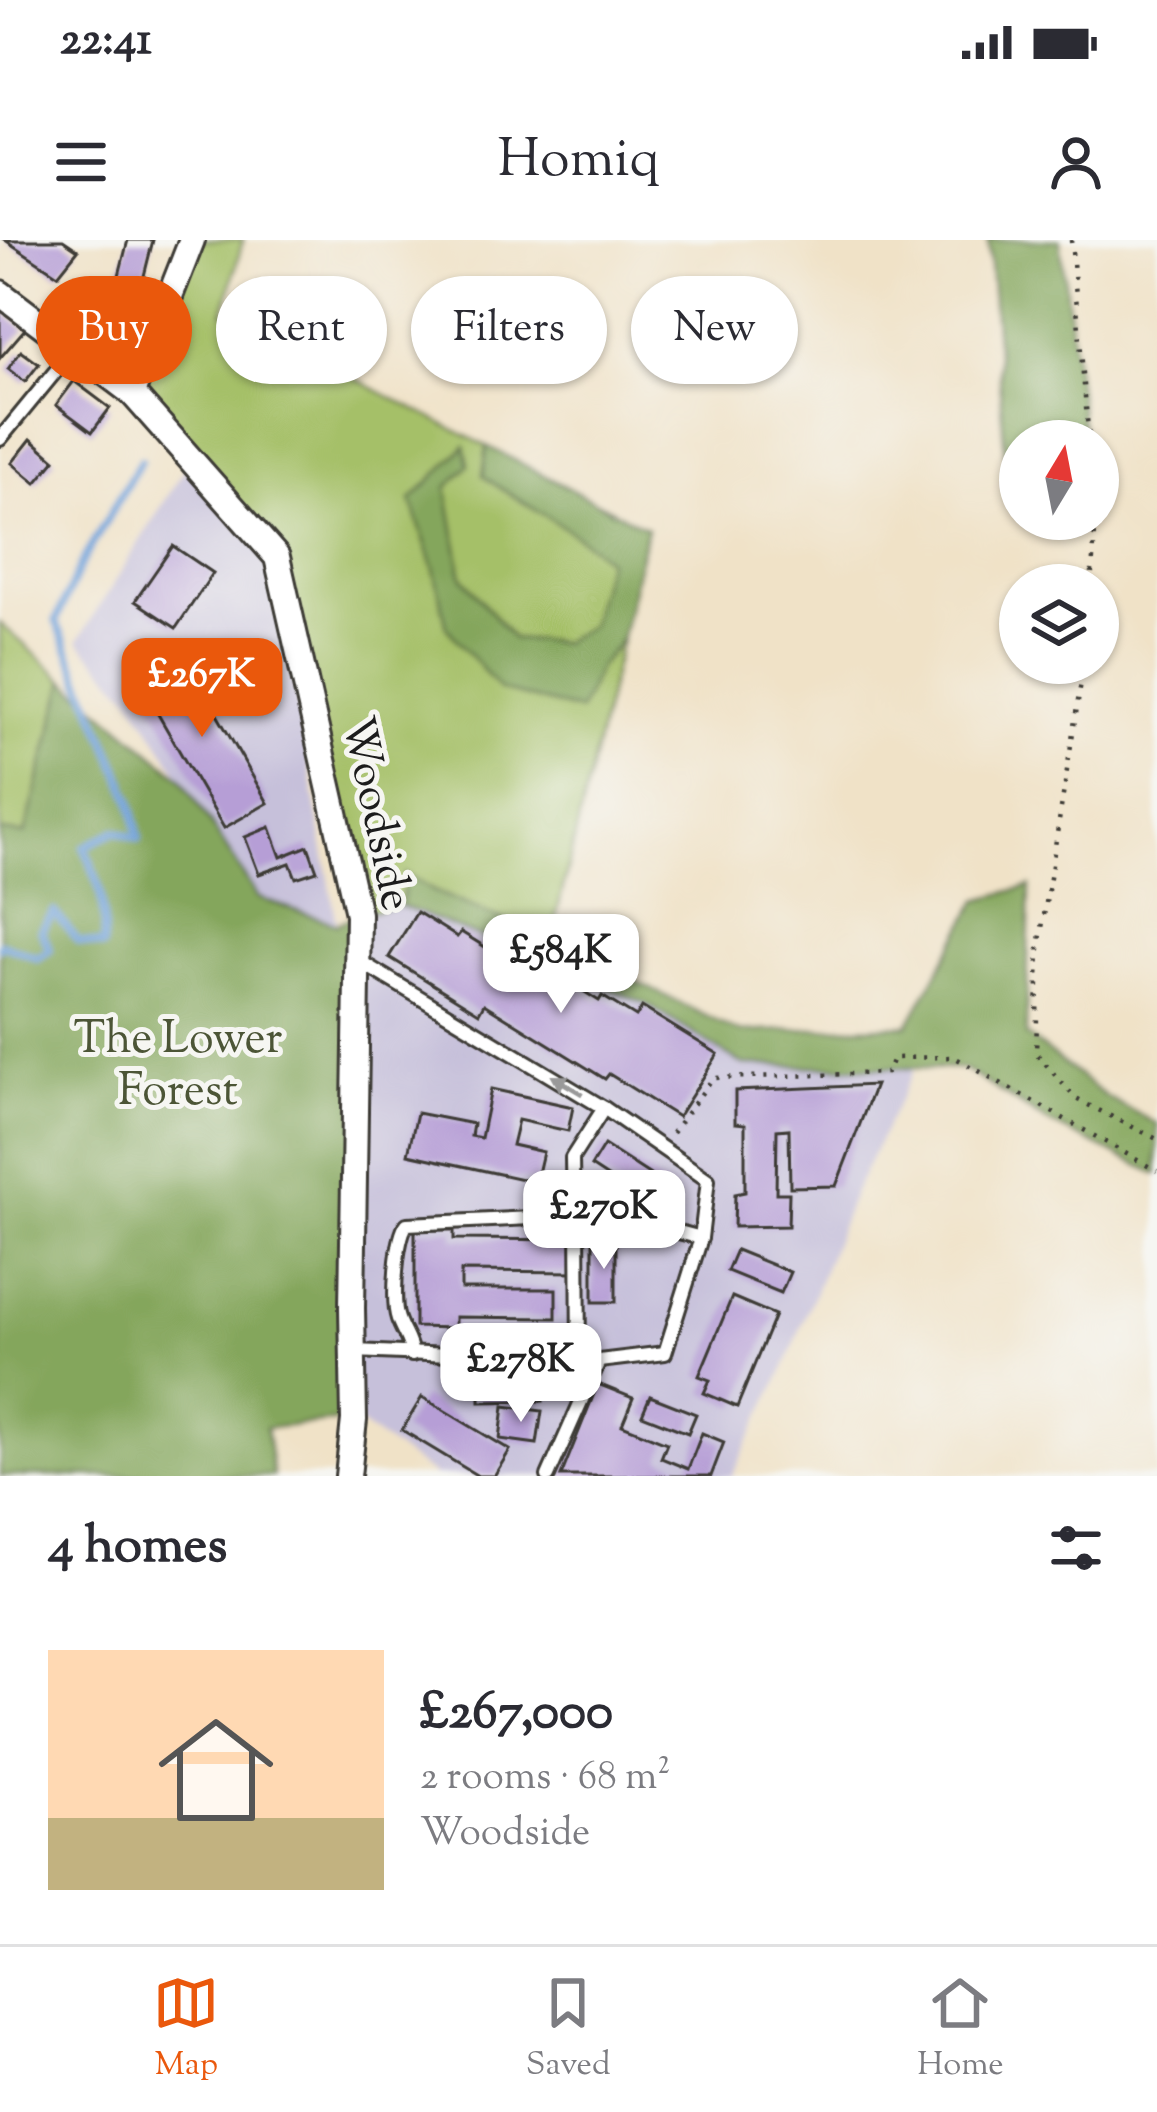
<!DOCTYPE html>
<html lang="en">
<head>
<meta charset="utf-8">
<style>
  :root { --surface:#fff; --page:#f7f7f7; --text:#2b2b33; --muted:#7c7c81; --line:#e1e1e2; --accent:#ea580c }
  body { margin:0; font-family:"Sorts Mill Goudy",serif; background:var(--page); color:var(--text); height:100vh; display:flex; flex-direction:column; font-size:45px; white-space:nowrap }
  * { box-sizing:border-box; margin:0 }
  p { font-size:39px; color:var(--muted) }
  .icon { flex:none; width:66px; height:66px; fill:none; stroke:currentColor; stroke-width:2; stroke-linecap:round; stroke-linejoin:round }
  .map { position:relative; height:1236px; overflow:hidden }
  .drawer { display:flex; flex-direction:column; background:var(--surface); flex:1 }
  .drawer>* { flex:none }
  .top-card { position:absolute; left:36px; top:36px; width:1086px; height:108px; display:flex; gap:24px }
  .needle { width:78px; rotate:10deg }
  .fabs { position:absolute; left:999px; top:180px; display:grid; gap:24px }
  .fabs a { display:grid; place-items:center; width:120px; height:120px; border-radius:50%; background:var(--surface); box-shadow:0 3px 9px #0004; font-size:60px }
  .price { position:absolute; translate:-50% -102px; padding:0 27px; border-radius:24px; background:#fff; color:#222; font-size:39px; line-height:78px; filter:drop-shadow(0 3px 6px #0008) }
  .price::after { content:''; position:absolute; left:50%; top:72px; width:36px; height:27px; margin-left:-18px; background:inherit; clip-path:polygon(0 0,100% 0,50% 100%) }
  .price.current { background:var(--accent); color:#fff }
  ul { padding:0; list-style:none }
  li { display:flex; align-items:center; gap:36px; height:300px; padding:0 48px }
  li span { display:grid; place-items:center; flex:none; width:336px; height:240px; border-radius:0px; color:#555 }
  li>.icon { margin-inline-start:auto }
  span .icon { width:144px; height:144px; fill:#fffc; stroke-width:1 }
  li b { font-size:51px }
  h2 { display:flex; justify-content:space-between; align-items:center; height:144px; padding:0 48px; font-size:51px }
  .tag { padding:0 42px; border-radius:54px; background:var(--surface); box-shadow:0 3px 9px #0004; font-size:42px; line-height:108px }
  .tag.current { background:var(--accent); color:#fff }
  .status { display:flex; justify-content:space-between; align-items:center; height:84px; padding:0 60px; background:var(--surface); direction:ltr }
  .status svg { height:33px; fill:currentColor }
  header { display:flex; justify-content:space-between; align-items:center; height:156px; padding:0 48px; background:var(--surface); font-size:54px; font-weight:600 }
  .dock { display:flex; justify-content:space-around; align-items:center; height:168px; border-top:3px solid var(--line); background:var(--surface); font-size:33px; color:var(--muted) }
  .dock a { display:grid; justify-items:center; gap:6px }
  .dock .current { color:var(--accent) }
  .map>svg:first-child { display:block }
  .industrial { fill:#c6c0da }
  .green { fill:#a5c067; stroke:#606e42; stroke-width:3 }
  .forest { fill:#84a65c; stroke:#50613c; stroke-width:3 }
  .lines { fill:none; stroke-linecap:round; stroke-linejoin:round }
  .stream { stroke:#6c9ed7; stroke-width:8 }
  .building { fill:#b69ed6 }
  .lane-casing { stroke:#3c3a36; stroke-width:18 }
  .street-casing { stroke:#3c3a36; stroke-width:30 }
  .path { stroke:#3c3a36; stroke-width:4.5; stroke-dasharray:3 9; stroke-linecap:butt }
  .lane { stroke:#fff; stroke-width:12 }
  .street { stroke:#fff; stroke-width:24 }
  .oneway { fill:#999 }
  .labels { text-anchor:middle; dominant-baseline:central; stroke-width:10; stroke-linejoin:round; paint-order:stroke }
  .street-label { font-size:45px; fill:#1c1c1c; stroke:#f6f6f2 }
  .park-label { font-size:45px; fill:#4c5536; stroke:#f6f6f2 }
</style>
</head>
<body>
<div class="status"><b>22:41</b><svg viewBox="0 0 49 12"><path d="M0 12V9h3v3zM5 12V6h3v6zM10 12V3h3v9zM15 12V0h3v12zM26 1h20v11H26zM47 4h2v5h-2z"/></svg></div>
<header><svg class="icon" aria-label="menu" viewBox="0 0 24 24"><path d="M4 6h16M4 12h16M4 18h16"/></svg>Homiq<svg class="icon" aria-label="person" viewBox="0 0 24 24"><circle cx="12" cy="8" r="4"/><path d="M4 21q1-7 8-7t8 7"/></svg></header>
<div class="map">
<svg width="1157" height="1236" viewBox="0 0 1157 1236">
  <rect width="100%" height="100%" fill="#f6f6f2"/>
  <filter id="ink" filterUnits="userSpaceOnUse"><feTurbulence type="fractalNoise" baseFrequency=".00833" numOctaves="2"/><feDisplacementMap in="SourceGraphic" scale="24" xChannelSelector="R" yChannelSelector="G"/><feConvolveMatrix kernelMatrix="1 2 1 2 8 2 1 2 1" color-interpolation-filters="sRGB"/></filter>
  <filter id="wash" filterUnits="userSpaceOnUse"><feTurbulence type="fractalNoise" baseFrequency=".004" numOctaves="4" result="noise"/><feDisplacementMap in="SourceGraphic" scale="48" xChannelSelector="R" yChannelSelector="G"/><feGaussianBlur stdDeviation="2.7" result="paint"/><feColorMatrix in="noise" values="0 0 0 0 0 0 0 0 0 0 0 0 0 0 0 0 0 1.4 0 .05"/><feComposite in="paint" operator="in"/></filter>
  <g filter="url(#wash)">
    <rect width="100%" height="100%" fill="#f0e2c7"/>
    <g class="industrial">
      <path d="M 187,225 L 273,325 L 337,684 L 258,658 L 129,455 L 78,401 Z"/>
      <path d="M 401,666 L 643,762 L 744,825 L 915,828 L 854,952 L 787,1123 L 732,1236 L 435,1236 L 354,1180 L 358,674 Z"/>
    </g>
    <g class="green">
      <path d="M 192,0 L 243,0 L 224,72 L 647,288 L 551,700 L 433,651 L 406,635 L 401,666 L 358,674 L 277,318 L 132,153 Z"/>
      <path d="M 0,383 L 69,444 L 65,442 L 25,595 L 0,591 Z"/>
    </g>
    <g class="forest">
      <path d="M 988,0 L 1060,0 L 1084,201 L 1020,201 L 1020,258 L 1008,252 Z"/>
      <path d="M 465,206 L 469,225 L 447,248 L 462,336 L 513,399 L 561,402 L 590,386 L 607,320 C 570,286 524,266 483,236 L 487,206 L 647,288 L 621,400 L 599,427 L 579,471 L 500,450 L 447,388 L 434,329 L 411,260 Z"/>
      <path d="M 65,440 L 181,537 L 258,658 L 337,684 L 358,674 L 354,1180 L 266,1188 L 273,1236 L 0,1236 L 0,591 L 25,594 Z"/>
      <path d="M 405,634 L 433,651 L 551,700 L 739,792 L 908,785 L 978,660 L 1030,646 L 1026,795 L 1105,856 L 1157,884 L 1157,934 L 1047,882 L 964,829 L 743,825 L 643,762 L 401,666 Z"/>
    </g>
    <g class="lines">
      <path class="stream" d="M 0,707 L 2,704 L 38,718 L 50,710 L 41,690 L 54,672 L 78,701 L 103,706 C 106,668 100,641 84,607 L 115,591 L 139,599 L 131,559 L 56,381 L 81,324 L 141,220"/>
    </g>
    <g id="blocks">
      <g class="building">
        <path d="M 5,0 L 63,0 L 78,10 L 58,35 Z"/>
        <path d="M 128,0 L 153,0 L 137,64 L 144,66 L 139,88 L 100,78 L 104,60 L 112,63 Z"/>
        <path d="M 0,69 L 25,89 L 0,118 Z"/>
        <path d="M 21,111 L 39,124 L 25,142 L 8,129 Z"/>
        <path d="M 74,141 L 110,168 L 92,192 L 56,165 Z"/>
        <path d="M 31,199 L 55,220 L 36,243 L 12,223 Z"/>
        <path d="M 173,306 L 213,333 L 176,388 L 135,361 Z"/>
        <path d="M 181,412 L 268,563 L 224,588 L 137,438 Z"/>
        <path d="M 270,587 L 281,617 L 308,606 L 317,631 L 296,638 L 290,623 L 259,634 L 245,597 Z"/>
        <path d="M 417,672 L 457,697 L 461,692 L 559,753 L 567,741 L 599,761 L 602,756 L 636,777 L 642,767 L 718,814 L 678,877 L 609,834 L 605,839 L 484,764 L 479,773 L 389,717 Z"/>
        <path d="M 875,845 L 836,946 L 790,947 L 789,889 L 777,890 L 776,953 L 789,953 L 788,986 L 734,987 L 735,954 L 745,952 L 745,884 L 735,883 L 735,851 Z"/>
        <path d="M 491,849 L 573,867 L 568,891 L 518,880 L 512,905 L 543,912 L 536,942 L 408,914 L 417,873 L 473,884 L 471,896 L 481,898 Z"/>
        <path d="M 604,905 L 675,951 L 661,972 L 591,926 Z"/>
        <path d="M 415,990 L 454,990 L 454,999 L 578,1000 L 578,1032 L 461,1031 L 461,1049 L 556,1049 L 556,1078 L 455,1077 L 455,1088 L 415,1087 Z"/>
        <rect x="593" y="1002" width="23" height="60"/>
        <path d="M 736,1010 L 790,1032 L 781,1053 L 727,1031 Z"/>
        <path d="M 732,1057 L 775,1075 L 737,1167 L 704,1153 L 710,1140 L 699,1136 Z"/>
        <path d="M 480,1142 L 543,1142 L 543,1161 L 480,1162 Z"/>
        <path d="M 598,1144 L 633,1158 L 622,1185 L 667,1203 L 661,1218 L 688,1229 L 702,1193 L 724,1202 L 711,1236 L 561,1236 Z"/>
        <path d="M 650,1156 L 696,1174 L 688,1193 L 642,1175 Z"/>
        <path d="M 422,1157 L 510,1210 L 494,1236 L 478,1236 L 402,1190 Z"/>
        <path d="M 504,1166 L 542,1171 L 537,1204 L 500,1199 Z"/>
      </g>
    </g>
  </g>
  <g filter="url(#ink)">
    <use href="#blocks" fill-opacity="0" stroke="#3c3a36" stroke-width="3"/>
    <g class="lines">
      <g class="lane-casing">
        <g id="lane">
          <path d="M 0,199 L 73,110"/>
          <path d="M 604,868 L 572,918 L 573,976 L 653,985 L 701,998"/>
          <path d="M 578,977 L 579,1121"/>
          <path d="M 354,1111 L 599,1121 L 665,1113 L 701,998 L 708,940 L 604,868 L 359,721"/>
          <path d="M 412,1115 C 410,1100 403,1093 398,1079 C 392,1062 396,997 407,984 L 573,976"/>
          <path d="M 548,1236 L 599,1121"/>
        </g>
      </g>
      <g class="street-casing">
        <g id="street">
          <path d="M 0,53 L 132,153 L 277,317 L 358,674 L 352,1068 L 354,1180 L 348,1236"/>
          <path d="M 132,153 L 192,0"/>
        </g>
      </g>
      <g class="path">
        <path d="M 1071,0 L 1089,201"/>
        <path d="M 1091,345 L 1096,279"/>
        <path d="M 1084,423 L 1039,707 L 1036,813 L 1076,859 L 1157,899"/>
        <path d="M 672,893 L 713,838 L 887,833 L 893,818 L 954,817 L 1157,931"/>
      </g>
      <use href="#lane" class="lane"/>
      <use href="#street" class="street"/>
    </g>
    <defs><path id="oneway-solid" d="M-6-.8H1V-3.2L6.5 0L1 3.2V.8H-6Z" transform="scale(3)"/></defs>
    <use class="oneway" href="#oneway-solid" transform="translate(567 845) rotate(-149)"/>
  </g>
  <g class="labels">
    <g class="street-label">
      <text transform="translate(374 574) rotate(78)">Woodside</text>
    </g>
    <g class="park-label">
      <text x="178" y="801">The Lower<tspan x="178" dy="52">Forest</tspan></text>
    </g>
  </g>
</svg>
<div class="fabs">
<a><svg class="needle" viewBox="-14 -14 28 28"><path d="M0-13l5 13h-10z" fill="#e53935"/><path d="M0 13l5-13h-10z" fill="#7c7c81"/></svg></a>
<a><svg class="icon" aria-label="layers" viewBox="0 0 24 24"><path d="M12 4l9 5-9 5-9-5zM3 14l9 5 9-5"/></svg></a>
</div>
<b class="price current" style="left:202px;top:500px">£267K</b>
<b class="price" style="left:561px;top:776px">£584K</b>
<b class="price" style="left:604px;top:1032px">£270K</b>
<b class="price" style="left:521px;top:1185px">£278K</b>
<div class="top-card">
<a class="tag current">Buy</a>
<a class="tag">Rent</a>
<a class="tag">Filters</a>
<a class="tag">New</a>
</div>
</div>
<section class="drawer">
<h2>4 homes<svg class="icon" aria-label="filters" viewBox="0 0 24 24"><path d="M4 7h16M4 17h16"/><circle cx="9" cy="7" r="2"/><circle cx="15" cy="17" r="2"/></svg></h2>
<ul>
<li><span style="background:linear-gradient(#ffd9b3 70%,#c2b280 0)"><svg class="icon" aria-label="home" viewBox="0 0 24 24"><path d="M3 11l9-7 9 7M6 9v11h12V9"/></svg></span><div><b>£267,000</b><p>2 rooms · 68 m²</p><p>Woodside</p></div></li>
</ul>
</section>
<nav class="dock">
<a class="current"><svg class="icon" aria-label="map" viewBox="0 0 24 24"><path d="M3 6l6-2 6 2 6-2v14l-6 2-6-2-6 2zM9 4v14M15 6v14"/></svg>Map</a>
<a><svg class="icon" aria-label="saved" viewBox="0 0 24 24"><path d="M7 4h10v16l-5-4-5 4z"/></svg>Saved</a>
<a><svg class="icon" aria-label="home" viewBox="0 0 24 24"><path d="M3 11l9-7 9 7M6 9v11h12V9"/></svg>Home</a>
</nav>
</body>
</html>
